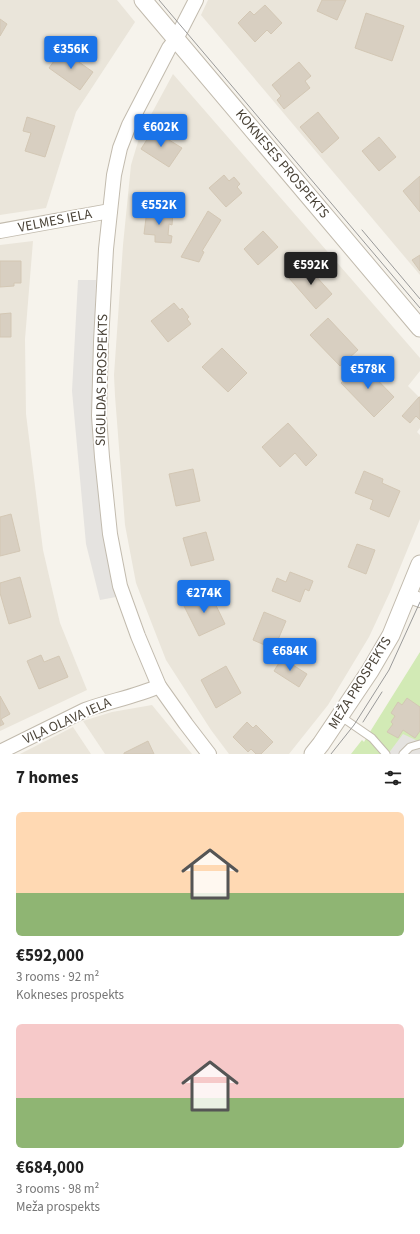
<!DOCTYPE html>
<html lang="en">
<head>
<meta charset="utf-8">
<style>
  :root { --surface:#fff; --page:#f2f2f2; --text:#222; --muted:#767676; --accent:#1a73e8 }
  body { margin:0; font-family:"Source Sans 3",sans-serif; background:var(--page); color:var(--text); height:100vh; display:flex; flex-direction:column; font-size:15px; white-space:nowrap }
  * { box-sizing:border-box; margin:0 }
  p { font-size:13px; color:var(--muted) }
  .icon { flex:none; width:22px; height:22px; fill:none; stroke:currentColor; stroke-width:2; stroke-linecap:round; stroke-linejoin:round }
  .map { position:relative; height:754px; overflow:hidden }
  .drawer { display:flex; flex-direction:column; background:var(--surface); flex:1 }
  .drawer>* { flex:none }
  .price { position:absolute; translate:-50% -34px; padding:0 9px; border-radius:4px; background:var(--accent); color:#fff; font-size:13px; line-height:26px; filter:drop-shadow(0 1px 2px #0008) }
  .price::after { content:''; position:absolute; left:50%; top:24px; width:12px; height:9px; margin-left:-6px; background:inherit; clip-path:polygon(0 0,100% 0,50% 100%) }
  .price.current { background:#222; color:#fff }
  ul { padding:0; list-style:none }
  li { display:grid; align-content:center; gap:8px; height:212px; padding:0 16px }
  li span { display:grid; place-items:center; height:124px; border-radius:6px; color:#555 }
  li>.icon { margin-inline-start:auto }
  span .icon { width:72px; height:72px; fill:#fffc; stroke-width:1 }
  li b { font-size:17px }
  h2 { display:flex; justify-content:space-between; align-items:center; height:48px; padding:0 16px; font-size:17px }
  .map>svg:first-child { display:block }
  .residential { fill:#eae5da }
  .green { fill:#d2eab5 }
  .parking { fill:#e5e3e0 }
  .building { fill:#d8cfc1; stroke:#d3c7b4 }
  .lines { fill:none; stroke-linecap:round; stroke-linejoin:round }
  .service-casing { stroke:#c2bbae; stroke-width:9 }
  .minor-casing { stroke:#c2bbae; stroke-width:16 }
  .tertiary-casing { stroke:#c2bbae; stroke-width:19 }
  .service { stroke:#fff; stroke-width:7 }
  .minor { stroke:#fff; stroke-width:14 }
  .tertiary { stroke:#fff; stroke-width:17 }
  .tram { stroke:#9a9a9a; stroke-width:1 }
  .labels { text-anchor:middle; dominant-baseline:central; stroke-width:3.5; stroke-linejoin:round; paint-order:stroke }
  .street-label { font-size:14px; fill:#4b4439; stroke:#fff }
</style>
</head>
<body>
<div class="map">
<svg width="420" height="754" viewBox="0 0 420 754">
  <rect width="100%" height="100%" fill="#f6f3ec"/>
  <g class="residential">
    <path d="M 0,0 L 117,0 L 135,22 L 76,112 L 46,208 L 0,215 Z"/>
    <path d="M 208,0 L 420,0 L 420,275 L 201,15 Z"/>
    <path d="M 173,74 L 420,358 L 420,371 L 408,386 L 419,397 L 402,416 L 410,423 L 416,416 L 420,420 L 420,428 L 417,432 L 420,435 L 420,519 L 390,592 L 369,637 L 328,705 L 289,754 L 229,754 L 211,730 L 166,660 L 136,583 L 125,525 L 115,396 L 114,375 L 123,245 L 131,165 L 140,135 Z"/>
    <path d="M 33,241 L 25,339 L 26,414 L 43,550 L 60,623 L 87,690 L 0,731 L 0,245 Z"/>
    <path d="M 152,705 L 192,754 L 105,754 L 83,721 L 112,712 Z"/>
    <path d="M 73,727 L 91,754 L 20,754 Z"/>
  </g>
  <path class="green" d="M 420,652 L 420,754 L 351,754 L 362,740 L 364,742 L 368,735 Z"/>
  <g class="parking">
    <path d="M 78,280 L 96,280 L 93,391 L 104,540 L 116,597 L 100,600 L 86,544 L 72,391 Z"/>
    <path d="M 403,734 L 420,742 L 420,754 L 388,754 Z"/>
  </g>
  <g class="building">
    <path d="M 322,0 L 346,0 L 337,20 L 317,11 Z"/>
    <path d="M 265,5 L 282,23 L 271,34 L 267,30 L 255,42 L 238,23 L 250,11 L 254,15 Z"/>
    <path d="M 366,13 L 404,26 L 392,61 L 355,48 Z"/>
    <path d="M 0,19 L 7,24 L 0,36 Z"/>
    <path d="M 62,50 L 93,72 L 80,90 L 49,68 Z"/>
    <path d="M 299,62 L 311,76 L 305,81 L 310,88 L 284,109 L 277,100 L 281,96 L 272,85 Z"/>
    <path d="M 318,112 L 339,138 L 322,153 L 300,127 Z"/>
    <path d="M 27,117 L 55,126 L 45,157 L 25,151 L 31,133 L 23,131 Z"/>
    <path d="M 153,130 L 182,148 L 169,167 L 141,149 Z"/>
    <path d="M 379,137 L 396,157 L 379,171 L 362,151 Z"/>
    <path d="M 224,175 L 229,181 L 234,177 L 240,184 L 237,187 L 242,193 L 226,207 L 209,188 Z"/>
    <path d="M 420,176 L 420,212 L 403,191 Z"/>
    <path d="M 147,210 L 173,213 L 172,225 L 169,224 L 168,235 L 172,236 L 171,243 L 155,242 L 155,235 L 144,234 Z"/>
    <path d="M 208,211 L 221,220 L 202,251 L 204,252 L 199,262 L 181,257 Z"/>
    <path d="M 263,231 L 278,247 L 258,265 L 244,249 Z"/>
    <path d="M 420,255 L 420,271 L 412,260 Z"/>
    <path d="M 0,261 L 21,261 L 21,283 L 14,283 L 14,286 L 0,287 Z"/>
    <path d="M 305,264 L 332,294 L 316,309 L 289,278 Z"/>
    <path d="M 174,303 L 180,310 L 182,308 L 189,317 L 187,319 L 191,324 L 168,342 L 151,321 Z"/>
    <path d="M 11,313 L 11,337 L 0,337 L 0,314 Z"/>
    <path d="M 328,318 L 358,350 L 340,366 L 310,335 Z"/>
    <path d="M 222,348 L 247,373 L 228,392 L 202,367 Z"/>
    <path d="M 361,363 L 394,397 L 374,417 L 341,383 Z"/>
    <path d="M 419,397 L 420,397 L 420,420 L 416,416 L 410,423 L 402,416 Z"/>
    <path d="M 288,423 L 317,455 L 306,466 L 295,453 L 280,467 L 262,447 Z"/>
    <path d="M 193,469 L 200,501 L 176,506 L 169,474 Z"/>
    <path d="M 364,471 L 383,479 L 382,483 L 400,491 L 389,517 L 370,509 L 373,500 L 355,493 Z"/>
    <path d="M 11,514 L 20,551 L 0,556 L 0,517 Z"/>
    <path d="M 206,532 L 214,560 L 191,566 L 183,538 Z"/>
    <path d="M 357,544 L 375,550 L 366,574 L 348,567 Z"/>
    <path d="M 290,572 L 313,581 L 309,591 L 305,589 L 300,602 L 272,591 L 277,578 L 286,582 Z"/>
    <path d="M 20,577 L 31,617 L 9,624 L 0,593 L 0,583 Z"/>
    <path d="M 209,591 L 225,624 L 199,636 L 183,604 Z"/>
    <path d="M 264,612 L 286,621 L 274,649 L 253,640 Z"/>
    <path d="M 41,655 L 44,662 L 59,656 L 68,677 L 39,689 L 27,661 Z"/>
    <path d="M 282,658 L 307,674 L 299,687 L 274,671 Z"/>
    <path d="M 226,666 L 241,693 L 216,708 L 201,680 Z"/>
    <path d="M 0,696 L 10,714 L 1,719 L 4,724 L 0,726 Z"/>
    <path d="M 407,698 L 420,707 L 420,731 L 415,738 L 403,730 L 398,738 L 387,732 L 393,724 L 391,722 L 395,716 L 391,713 L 398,702 L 402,705 Z"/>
    <path d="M 247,722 L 253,728 L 256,725 L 273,742 L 261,754 L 256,754 L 251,749 L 248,752 L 233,737 Z"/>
    <path d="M 148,741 L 154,754 L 124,754 L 124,753 Z"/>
  </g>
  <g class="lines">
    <g class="service-casing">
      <g id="service">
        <path d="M 340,716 L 372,738 L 386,754"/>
        <path d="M 403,754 L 410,747 L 420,744"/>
      </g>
    </g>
    <g class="minor-casing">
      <g id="minor">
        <path d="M 196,0 L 176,39 L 169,48 L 129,125 L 120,148 L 114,175 L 106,249 L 101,342 L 99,416 L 102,457 L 110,534 L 120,586 L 138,636 L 159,686 L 186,724 L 209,754"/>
        <path d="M 0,231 L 110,211"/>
        <path d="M 407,595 L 420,600"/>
        <path d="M 0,752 L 85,710 C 109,701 135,697 159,686"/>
      </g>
    </g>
    <g class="tertiary-casing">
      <g id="tertiary">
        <path d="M 143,0 L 420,328"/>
        <path d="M 313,754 L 321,744 L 370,671 L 391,635 L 420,564"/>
      </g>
    </g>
    <use href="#service" class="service"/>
    <use href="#minor" class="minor"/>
    <use href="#tertiary" class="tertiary"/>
    <g class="tram">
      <path d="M 159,0 L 420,308"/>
      <path d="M 362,230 L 420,299"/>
      <path d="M 363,722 L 382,692"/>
      <path d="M 331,754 L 354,725 L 389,670 L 420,602"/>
    </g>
  </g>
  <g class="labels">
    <g class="street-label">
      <text transform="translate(282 164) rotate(50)">KOKNESES PROSPEKTS</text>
      <text transform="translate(55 221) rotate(-11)">VELMES IELA</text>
      <text transform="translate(102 380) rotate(-89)">SIGULDAS PROSPEKTS</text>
      <text transform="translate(360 683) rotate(-58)">MEŽA PROSPEKTS</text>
      <text transform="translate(67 721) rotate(-24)">VIĻA OLAVA IELA</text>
    </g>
  </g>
</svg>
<b class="price" style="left:71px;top:70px">€356K</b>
<b class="price" style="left:161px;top:148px">€602K</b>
<b class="price" style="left:159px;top:226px">€552K</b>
<b class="price current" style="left:311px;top:286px">€592K</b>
<b class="price" style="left:368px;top:390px">€578K</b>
<b class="price" style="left:204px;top:614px">€274K</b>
<b class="price" style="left:290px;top:672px">€684K</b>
</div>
<section class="drawer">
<h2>7 homes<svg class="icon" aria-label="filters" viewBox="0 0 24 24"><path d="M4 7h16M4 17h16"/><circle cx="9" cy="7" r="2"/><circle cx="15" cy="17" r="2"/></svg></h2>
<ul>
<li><span style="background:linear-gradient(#ffd9b3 65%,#8fb573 0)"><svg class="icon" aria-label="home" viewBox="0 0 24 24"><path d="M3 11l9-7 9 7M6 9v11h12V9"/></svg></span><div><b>€592,000</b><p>3 rooms · 92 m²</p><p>Kokneses prospekts</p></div></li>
<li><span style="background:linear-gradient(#f6c9c9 60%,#8fb573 0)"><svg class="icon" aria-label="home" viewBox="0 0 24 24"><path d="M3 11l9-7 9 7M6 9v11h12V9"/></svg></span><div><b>€684,000</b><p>3 rooms · 98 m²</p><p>Meža prospekts</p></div></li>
</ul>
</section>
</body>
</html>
